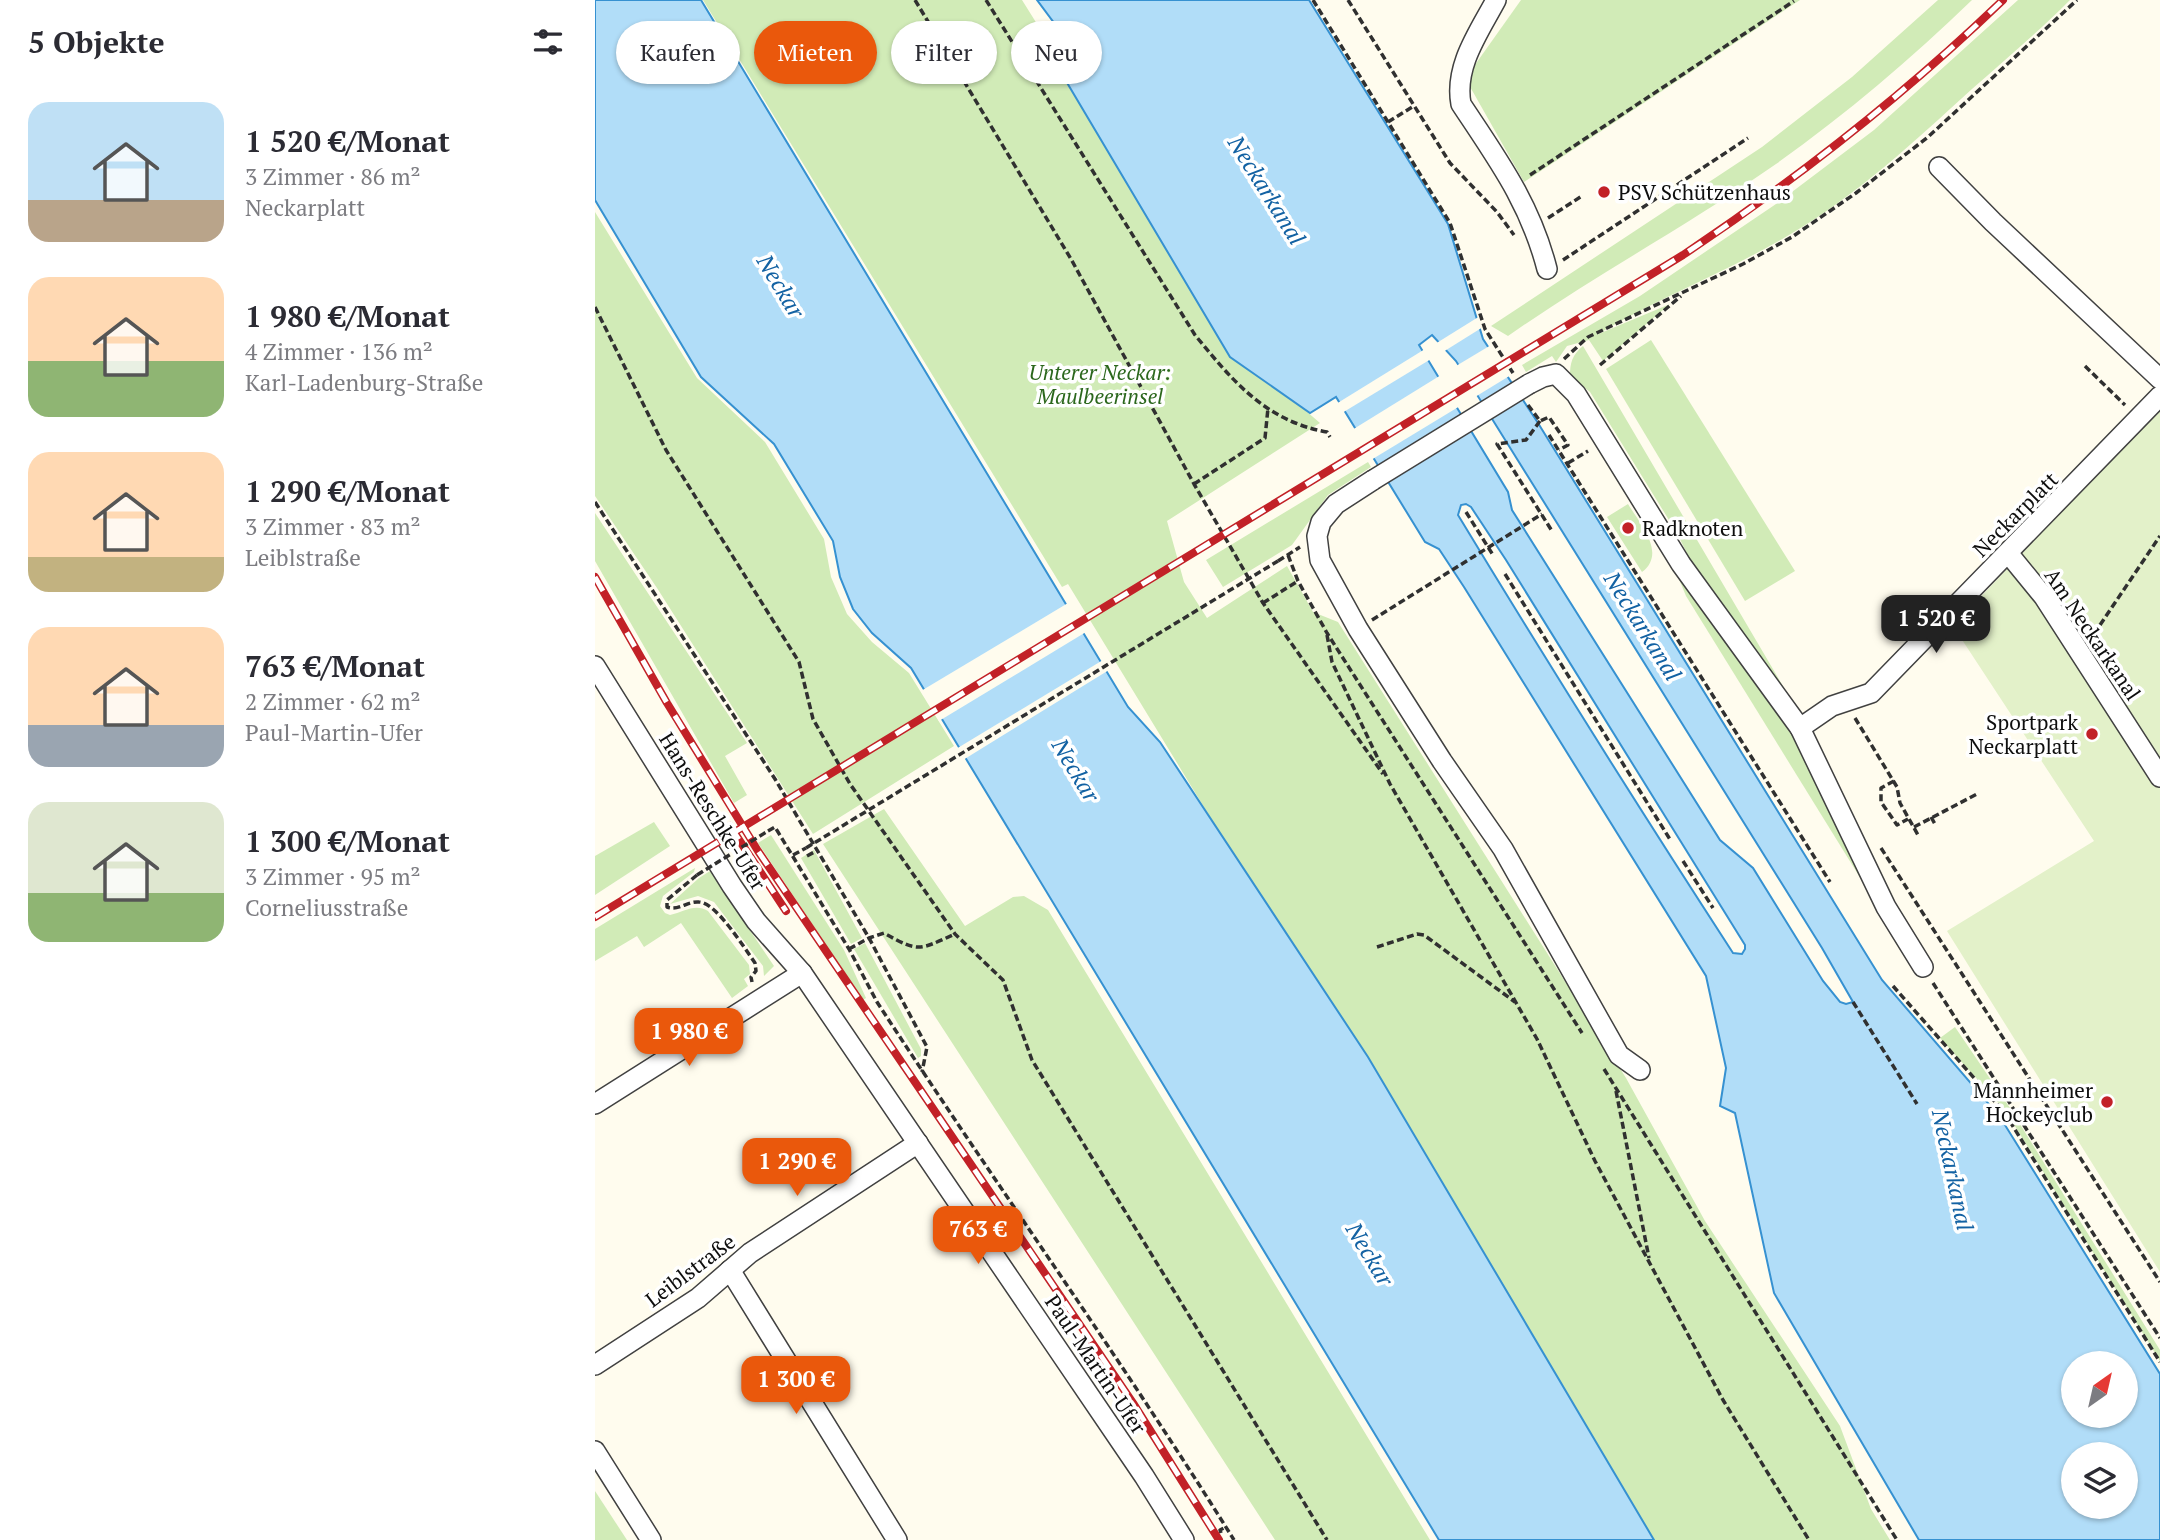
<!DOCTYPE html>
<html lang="de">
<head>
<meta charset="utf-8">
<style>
  :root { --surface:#fff; --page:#f2f2f3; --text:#2b2b33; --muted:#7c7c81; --accent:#ea580c }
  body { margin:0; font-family:"PT Serif",serif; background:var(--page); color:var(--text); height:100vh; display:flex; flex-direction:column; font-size:26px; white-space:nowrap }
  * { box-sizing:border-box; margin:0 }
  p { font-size:23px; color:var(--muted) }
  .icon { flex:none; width:38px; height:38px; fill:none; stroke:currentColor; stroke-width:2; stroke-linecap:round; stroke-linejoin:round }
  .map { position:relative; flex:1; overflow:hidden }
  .sheet { display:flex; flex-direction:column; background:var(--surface); width:595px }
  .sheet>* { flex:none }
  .hud { position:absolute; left:21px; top:21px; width:665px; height:63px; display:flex; gap:14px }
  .needle { width:46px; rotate:34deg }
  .controls { position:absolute; left:1466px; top:1351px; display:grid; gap:14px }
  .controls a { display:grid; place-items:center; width:77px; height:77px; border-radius:50%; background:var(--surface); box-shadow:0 2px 5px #0004; font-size:35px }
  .price { position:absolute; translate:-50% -60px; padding:0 16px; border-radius:14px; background:var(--accent); color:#fff; font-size:23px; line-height:46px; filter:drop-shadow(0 2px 4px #0008) }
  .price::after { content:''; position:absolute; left:50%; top:42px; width:21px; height:16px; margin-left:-10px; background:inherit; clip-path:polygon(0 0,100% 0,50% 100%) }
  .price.current { background:#222; color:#fff }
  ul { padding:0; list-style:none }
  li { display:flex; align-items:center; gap:21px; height:175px; padding:0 28px }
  li span { display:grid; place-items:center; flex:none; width:196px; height:140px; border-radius:21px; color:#555 }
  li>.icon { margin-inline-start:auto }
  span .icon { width:84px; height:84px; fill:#fffc; stroke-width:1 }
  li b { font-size:30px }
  h2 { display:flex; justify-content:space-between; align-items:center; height:84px; padding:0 28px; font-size:30px }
  .tag { padding:0 24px; border-radius:32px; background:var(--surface); box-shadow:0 2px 5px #0004; font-size:24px; line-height:63px }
  .tag.current { background:var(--accent); color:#fff }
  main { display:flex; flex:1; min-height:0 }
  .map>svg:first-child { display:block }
  .green { fill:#d1ebb7 }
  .pitch { fill:#e3f1c9 }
  .water { fill:#b1ddf8; stroke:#3691d1; stroke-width:2; fill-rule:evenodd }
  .pier { fill:#fffcee }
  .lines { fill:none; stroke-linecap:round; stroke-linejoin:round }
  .minor-casing { stroke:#414141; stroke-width:22 }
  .path { stroke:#303030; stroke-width:3.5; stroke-dasharray:7 3.5; stroke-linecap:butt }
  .minor { stroke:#fff; stroke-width:19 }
  .rail-casing { stroke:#c22127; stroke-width:8 }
  .rail { stroke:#fff; stroke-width:5; stroke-dasharray:16; stroke-linecap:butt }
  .minor-bridge-casing { stroke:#414141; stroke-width:22; stroke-linecap:butt }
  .path-bridge { stroke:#303030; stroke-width:3.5; stroke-dasharray:7 3.5; stroke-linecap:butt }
  .minor-bridge { stroke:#fff; stroke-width:19 }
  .poi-dot { fill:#c22127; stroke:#fff; stroke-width:2.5 }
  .labels { text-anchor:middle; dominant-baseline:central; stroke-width:7; stroke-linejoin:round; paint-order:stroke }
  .poi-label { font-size:21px; fill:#0e0e0e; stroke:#fff; text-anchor:start }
  .park-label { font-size:21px; font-style:italic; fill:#2b671c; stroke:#fff }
  .street-label { font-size:21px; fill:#0e0e0e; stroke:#fff }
  .water-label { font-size:23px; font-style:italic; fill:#1362a3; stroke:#fff }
</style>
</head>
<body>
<main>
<section class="sheet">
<h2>5 Objekte<svg class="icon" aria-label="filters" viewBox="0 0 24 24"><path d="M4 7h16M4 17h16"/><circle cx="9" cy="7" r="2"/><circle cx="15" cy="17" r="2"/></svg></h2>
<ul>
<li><span style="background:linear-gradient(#bfe0f5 70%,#b9a48a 0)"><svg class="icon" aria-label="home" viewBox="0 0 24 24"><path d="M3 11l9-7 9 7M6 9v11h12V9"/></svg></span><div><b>1 520 €/Monat</b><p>3 Zimmer · 86 m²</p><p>Neckarplatt</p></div></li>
<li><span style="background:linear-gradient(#ffd9b3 60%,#8fb573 0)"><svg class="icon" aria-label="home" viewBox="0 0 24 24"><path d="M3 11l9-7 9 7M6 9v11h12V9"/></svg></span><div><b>1 980 €/Monat</b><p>4 Zimmer · 136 m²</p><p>Karl-Ladenburg-Straße</p></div></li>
<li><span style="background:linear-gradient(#ffd9b3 75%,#c2b280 0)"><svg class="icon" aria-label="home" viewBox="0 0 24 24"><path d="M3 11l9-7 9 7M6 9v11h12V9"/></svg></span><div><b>1 290 €/Monat</b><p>3 Zimmer · 83 m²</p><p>Leiblstraße</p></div></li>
<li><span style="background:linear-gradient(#ffd9b3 70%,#9aa5b1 0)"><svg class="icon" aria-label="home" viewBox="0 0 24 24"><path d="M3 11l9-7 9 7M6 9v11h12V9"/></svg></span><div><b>763 €/Monat</b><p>2 Zimmer · 62 m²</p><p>Paul-Martin-Ufer</p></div></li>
<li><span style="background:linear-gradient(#dfe7d0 65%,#8fb573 0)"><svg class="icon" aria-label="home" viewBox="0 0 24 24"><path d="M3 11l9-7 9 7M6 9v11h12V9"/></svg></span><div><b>1 300 €/Monat</b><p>3 Zimmer · 95 m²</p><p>Corneliusstraße</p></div></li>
</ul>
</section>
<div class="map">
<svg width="1565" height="1540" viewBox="0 0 1565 1540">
  <rect width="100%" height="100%" fill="#fffcee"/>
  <g class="green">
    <path d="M 108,0 L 427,0 L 654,362 L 725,423 L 572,521 L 589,582 L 612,618 L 692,566 L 718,612 L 743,622 L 1031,1078 L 1110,1221 L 1245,1426 L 1276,1509 L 1295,1540 L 1051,1540 L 760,1055 L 473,584 L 467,587 Z"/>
    <path d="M 926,0 L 1205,0 L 929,182 L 874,85 L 877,69 Z"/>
    <path d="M 1343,0 L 1377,0 C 1316,59 1250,115 1181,164 C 1094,225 1000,275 913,336 L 896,326 L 1167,147 L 1257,77 Z"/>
    <path d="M 1423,0 L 1475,0 C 1444,31 1410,60 1377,89 C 1320,141 1261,196 1194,235 C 1132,272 1063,298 1001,335 L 1075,304 L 1008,361 L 994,340 L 972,346 L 961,362 L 957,356 L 931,372 L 927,365 L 1045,296 L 1181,204 L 1279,130 Z"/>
    <path d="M 0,212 L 102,378 L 170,442 L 229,539 L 236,577 L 252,614 L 277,642 L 314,673 L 359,746 L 218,834 L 62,588 L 0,496 Z"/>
    <path d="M 1056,340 L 1200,571 L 1150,601 L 1011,369 Z"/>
    <path d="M 988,346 L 1192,693 L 1189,693 L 1101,572 L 1082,533 L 995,392 L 975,376 C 975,363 977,355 988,346 Z"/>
    <path d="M 773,462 L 776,467 L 733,495 L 697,545 L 628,587 L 611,560 Z"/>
    <path d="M 1033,504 C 1045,524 1072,553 1047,572 L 1012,517 Z"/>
    <path d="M 0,513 L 152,743 L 130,756 L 152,795 L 139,803 L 0,561 Z"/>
    <path d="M 1084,579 L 1182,710 L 1205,748 L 1282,905 L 1091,596 Z"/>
    <path d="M 289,809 L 370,926 L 418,897 L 429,896 L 453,910 L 835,1540 L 680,1540 L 228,844 Z"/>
    <path d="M 59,822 L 75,846 L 0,895 L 0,856 Z"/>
    <path d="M 176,835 L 249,950 L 271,998 L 268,1000 L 163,843 Z"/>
    <path d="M 219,850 L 267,938 L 256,944 L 206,858 Z"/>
    <path d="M 100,868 L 99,872 L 68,896 L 65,906 L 70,913 L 75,915 C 89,912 100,903 113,911 L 154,965 L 155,974 L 149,979 L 153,986 L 137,998 L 86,923 L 49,947 L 42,936 L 0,961 L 0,929 Z"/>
    <path d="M 115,871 L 179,966 L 169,976 L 168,966 L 119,902 L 103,896 L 75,904 L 104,878 Z"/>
    <path d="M 270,943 L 326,1049 L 326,1056 L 323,1058 L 259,949 Z"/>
    <path d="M 1360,1027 L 1415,1108 L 1565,1350 L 1565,1361 L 1410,1110 L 1345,1038 Z"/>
    <path d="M 0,1491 L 32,1540 L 0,1540 Z"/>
  </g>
  <path class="pitch" d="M 1565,408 L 1565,1272 L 1352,931 L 1499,841 L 1358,626 Z"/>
  <g class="water">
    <path d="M 0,0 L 106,0 L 533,707 L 565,742 L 773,1057 L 1059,1540 L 844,1540 L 316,668 L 277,633 L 258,609 L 245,577 L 238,541 L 179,444 L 106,377 L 0,200 Z"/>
    <path d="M 442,0 L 714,0 L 853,224 L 888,339 L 943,423 L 1287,980 L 1405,1117 L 1565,1374 L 1565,1540 L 1324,1540 L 1179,1293 L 1140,1113 L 1125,1106 L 1131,1068 L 1111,976 L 869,587 L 844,549 L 830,542 L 741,397 L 715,413 L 635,357 L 471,81 L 474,50 L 468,35 ZM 837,335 L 861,361 L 1227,948 L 1258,1002 L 1251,1004 L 1245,1002 L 1228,981 L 1158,868 L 1125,840 L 917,510 L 913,492 L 824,345 ZM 871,504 L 876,507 L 911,560 L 1150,945 L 1150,949 L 1147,954 L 1138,953 C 1044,808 952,662 863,515 L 866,505 ZM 1479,1363 L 1531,1363 L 1531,1416 L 1479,1416 ZM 1479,1454 L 1531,1454 L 1531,1507 L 1479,1507 Z"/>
  </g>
  <g class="pier">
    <path d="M 885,316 L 888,327 L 848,352 L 840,344 Z"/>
    <path d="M 896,345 L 916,375 L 880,397 L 861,366 Z"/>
    <path d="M 830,349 L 836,359 L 747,413 L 741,404 Z"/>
    <path d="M 846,375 L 865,406 L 776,460 L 757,430 Z"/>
    <path d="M 473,603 L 491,632 L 344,721 L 326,691 Z"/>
    <path d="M 508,660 L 514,670 L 368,760 L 361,749 Z"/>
  </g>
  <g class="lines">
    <g class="minor-casing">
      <g id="minor">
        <path d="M 901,0 C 884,32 859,66 866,104 C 903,160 935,203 952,269"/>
        <path d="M 1344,167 L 1398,222 L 1565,379"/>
        <path d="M 934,384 L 948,377 L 961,374 L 981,394 L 1086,564 L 1205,728 L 1291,907 L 1328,967"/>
        <path d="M 778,480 L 741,504 L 726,522 L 722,536 L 725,560 L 763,629 L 847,761 L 908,849 L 1024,1055 L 1045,1070"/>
        <path d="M 1413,553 L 1449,597 L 1565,777"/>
        <path d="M 0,666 L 137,886 L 161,921 L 207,973 L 549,1476 L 589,1540"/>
        <path d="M 1205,728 L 1237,706 L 1276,693 L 1565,396"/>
        <path d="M 0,1104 L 207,973"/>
        <path d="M 135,1270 L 302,1540"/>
        <path d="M 0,1365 L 103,1298 L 155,1253 L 323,1143"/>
        <path d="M 0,1451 L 56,1540"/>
      </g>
    </g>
    <g class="path">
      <path d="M 320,0 L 476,259 L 599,484 L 668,603 L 788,774"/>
      <path d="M 391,0 L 600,335 C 637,380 670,421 732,432 L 735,437"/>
      <path d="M 718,0 L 855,223 L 890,329 L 918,373"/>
      <path d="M 753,0 L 855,163 L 902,212 L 919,235"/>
      <path d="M 793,122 L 819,106"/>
      <path d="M 935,175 L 1199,1"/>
      <path d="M 953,218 L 987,196"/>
      <path d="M 968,260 L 1153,138"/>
      <path d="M 0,307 L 71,450 L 204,662 L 218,719 L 255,784 L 360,934 L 408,980 L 437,1060 L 732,1540"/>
      <path d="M 969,359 L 993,337 L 1148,264 L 1197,237 L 1261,193 L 1333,137 L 1482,0"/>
      <path d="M 1005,365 L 1086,296"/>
      <path d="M 1490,366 L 1530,405"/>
      <path d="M 933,405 L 945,421 L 954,417 L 973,445 L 964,450"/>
      <path d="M 945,421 L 931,440 L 902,444 L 957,531"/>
      <path d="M 954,435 L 1235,882"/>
      <path d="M 973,463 L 993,451"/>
      <path d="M 599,484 L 670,438 L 673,408"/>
      <path d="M 0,502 L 180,779 L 274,938 L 332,1047 L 327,1072"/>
      <path d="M 871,512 L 898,555"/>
      <path d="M 693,555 L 703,581 L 732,633 L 987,1033"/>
      <path d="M 683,561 L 705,547"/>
      <path d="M 910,574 L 1076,841"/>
      <path d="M 668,603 L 703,581"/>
      <path d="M 777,620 L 947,514"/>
      <path d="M 1505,625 L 1565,536"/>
      <path d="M 732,635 L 737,662 L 795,784 L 942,1039 L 1000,1161 L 1128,1400 L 1214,1540"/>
      <path d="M 1260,718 L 1302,787 L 1305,803 L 1323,835"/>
      <path d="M 1299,781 L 1286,788 L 1286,802 L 1302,825 L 1313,819"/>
      <path d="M 1336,817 L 1340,824"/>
      <path d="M 1319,827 L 1384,793"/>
      <path d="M 173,831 L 180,827 L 254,949 L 282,1002 C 399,1182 525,1357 639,1540"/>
      <path d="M 1286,848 L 1565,1282"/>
      <path d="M 198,855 L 211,848"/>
      <path d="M 212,856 L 223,850"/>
      <path d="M 1088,861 L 1118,908"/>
      <path d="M 102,875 L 72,900 L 72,907 C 84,911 92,901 104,902 C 121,902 150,949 160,963 L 161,971 L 156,977 L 157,982"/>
      <path d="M 782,947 L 822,934 L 829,935 L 920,1002"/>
      <path d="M 254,949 L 274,938 L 289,933 C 324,953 324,950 360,934"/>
      <path d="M 1338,983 L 1565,1338"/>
      <path d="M 1298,986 L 1409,1112 L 1565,1362"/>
      <path d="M 1258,1002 L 1322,1104"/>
      <path d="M 1009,1069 L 1302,1540"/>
      <path d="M 1021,1091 L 1054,1258"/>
      <path d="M 626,1533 L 625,1530 L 631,1527"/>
    </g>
    <use href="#minor" class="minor"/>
    <g class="rail-casing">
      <g id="rail">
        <path d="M 0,577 L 72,703 L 163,851 L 538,1403 L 624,1540"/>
        <path d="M 135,826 L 191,911"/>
        <path d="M 0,917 L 1088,255 C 1202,179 1309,95 1408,0"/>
      </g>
    </g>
    <use href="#rail" class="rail"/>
    <g class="minor-bridge-casing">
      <path id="minor-bridge" d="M 778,480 L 934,384"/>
    </g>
    <g class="path-bridge">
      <path d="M 211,848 L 683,561"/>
      <path d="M 102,875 L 173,831"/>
    </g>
    <use href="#minor-bridge" class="minor-bridge"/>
  </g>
  <g class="poi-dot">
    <circle cx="1009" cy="192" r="7"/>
    <circle cx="1033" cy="528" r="7"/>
    <circle cx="1497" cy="734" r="7"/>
    <circle cx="1512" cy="1102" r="7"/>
  </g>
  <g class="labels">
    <g class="poi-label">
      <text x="1023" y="192">PSV Schützenhaus</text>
      <text x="1047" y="528">Radknoten</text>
      <text x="1483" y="722" text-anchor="end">Sportpark<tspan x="1483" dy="24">Neckarplatt</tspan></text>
      <text x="1498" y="1090" text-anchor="end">Mannheimer<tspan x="1498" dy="24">Hockeyclub</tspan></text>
    </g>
    <g class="park-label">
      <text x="505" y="372">Unterer Neckar:<tspan x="505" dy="24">Maulbeerinsel</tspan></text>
    </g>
    <g class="street-label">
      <text transform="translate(1420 514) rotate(-45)">Neckarplatt</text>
      <text transform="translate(1498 634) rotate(56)">Am Neckarkanal</text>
      <text transform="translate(118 811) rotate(58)">Hans-Reschke-Ufer</text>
      <text transform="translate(95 1270) rotate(-37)">Leiblstraße</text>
      <text transform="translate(501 1364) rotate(56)">Paul-Martin-Ufer</text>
    </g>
    <g class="water-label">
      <text transform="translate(672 190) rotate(58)">Neckarkanal</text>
      <text transform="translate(186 286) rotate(59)">Neckar</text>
      <text transform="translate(1048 626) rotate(58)">Neckarkanal</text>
      <text transform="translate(481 770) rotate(59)">Neckar</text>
      <text transform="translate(1358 1170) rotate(78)">Neckarkanal</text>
      <text transform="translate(775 1254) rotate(59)">Neckar</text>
    </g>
  </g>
</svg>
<div class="controls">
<a><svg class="needle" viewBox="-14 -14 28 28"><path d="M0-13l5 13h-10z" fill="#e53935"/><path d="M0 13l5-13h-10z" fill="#7c7c81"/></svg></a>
<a><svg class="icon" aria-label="layers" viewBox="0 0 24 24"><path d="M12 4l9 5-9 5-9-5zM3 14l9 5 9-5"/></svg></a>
</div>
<b class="price current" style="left:1341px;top:655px">1 520 €</b>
<b class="price" style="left:94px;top:1068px">1 980 €</b>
<b class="price" style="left:202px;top:1198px">1 290 €</b>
<b class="price" style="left:383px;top:1266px">763 €</b>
<b class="price" style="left:201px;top:1416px">1 300 €</b>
<div class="hud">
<a class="tag">Kaufen</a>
<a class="tag current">Mieten</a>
<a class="tag">Filter</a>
<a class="tag">Neu</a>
</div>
</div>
</main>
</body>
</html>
